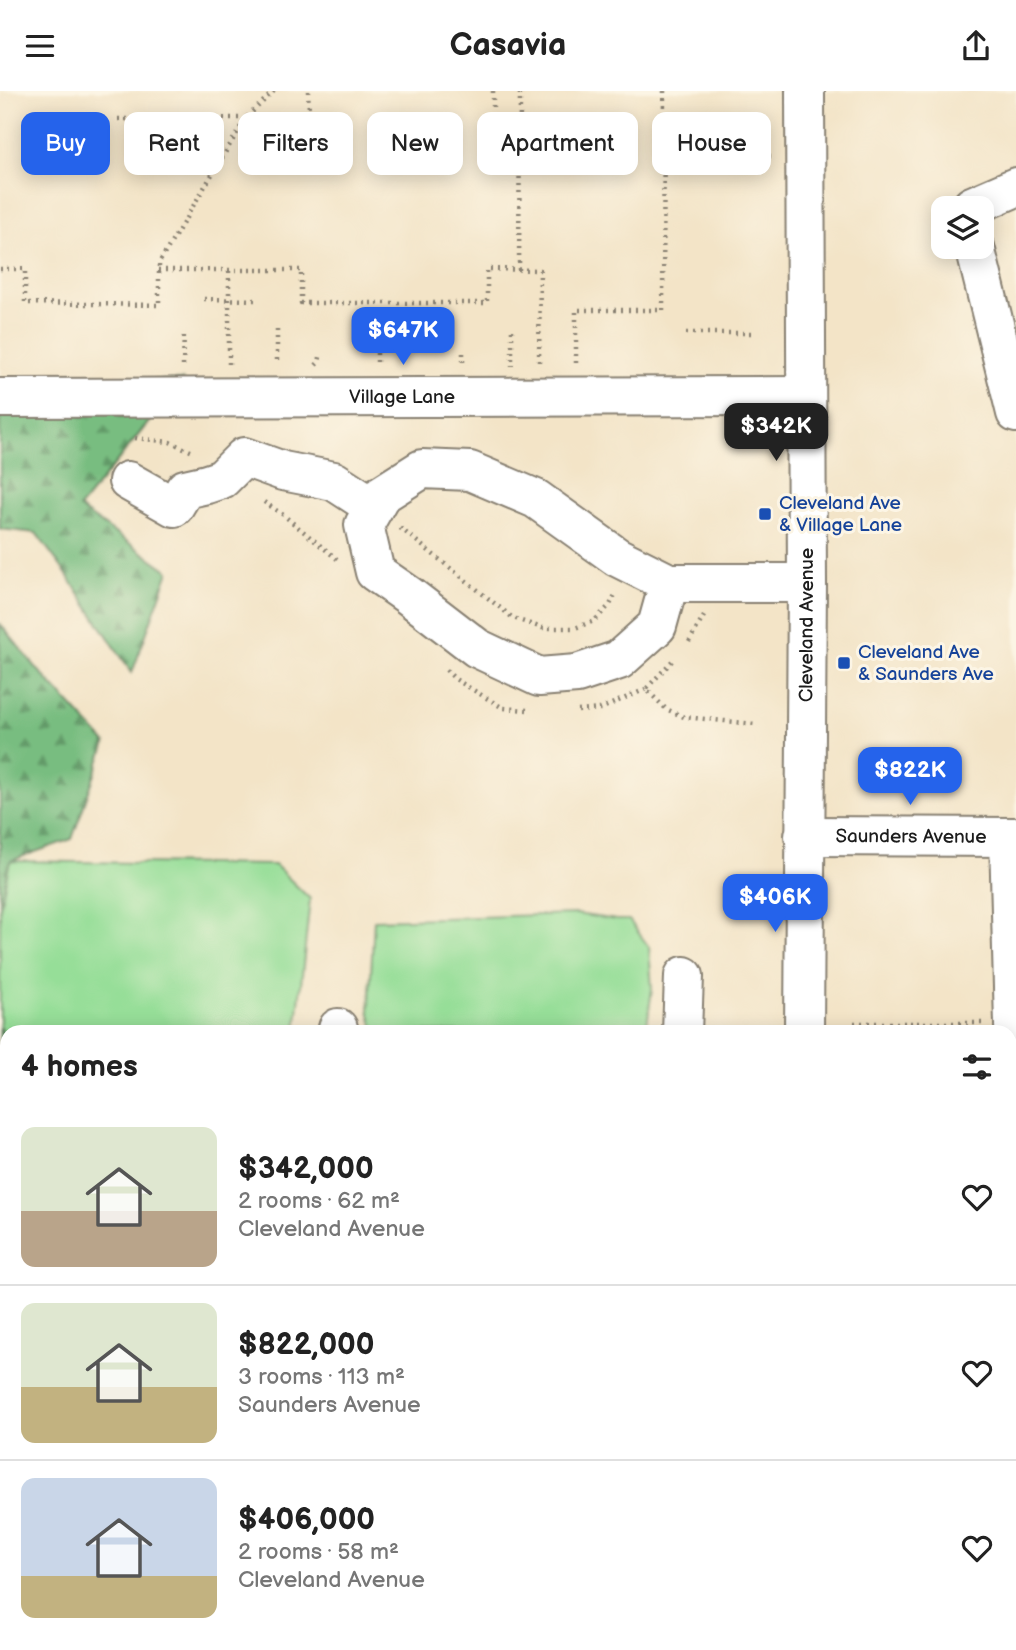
<!DOCTYPE html>
<html lang="en">
<head>
<meta charset="utf-8">
<style>
  :root { --surface:#fff; --page:#f6f6f6; --text:#222; --muted:#767676; --line:#e0e0e0; --accent:#2563eb }
  body { margin:0; font-family:"Balsamiq Sans",sans-serif; background:var(--page); color:var(--text); height:100vh; display:flex; flex-direction:column; font-size:26px; white-space:nowrap }
  * { box-sizing:border-box; margin:0 }
  p { font-size:23px; color:var(--muted) }
  .icon { flex:none; width:38px; height:38px; fill:none; stroke:currentColor; stroke-width:2; stroke-linecap:round; stroke-linejoin:round }
  .map { position:relative; flex:1; overflow:hidden }
  .details { position:absolute; left:0px; top:934px; width:1017px; height:625px; display:flex; flex-direction:column; background:var(--surface); border-radius:21px 21px 0 0; box-shadow:0 4px 18px #0003 }
  .details>* { flex:none }
  .hud { position:absolute; left:21px; top:21px; width:975px; height:63px; display:flex; gap:14px }
  .tools { position:absolute; left:931px; top:105px; display:grid; gap:14px }
  .tools a { display:grid; place-items:center; width:63px; height:63px; border-radius:14px; background:var(--surface); box-shadow:0 4px 18px #0003; font-size:35px }
  .price { position:absolute; translate:-50% -60px; padding:0 16px; border-radius:14px; background:var(--accent); color:#fff; font-size:23px; line-height:46px; filter:drop-shadow(0 2px 4px #0008) }
  .price::after { content:''; position:absolute; left:50%; top:42px; width:21px; height:16px; margin-left:-10px; background:inherit; clip-path:polygon(0 0,100% 0,50% 100%) }
  .price.on { background:#222; color:#fff }
  ul { padding:0; list-style:none }
  li { display:flex; align-items:center; gap:21px; height:175px; padding:0 21px }
  li+li { border-top:2px solid var(--line) }
  li span { display:grid; place-items:center; flex:none; width:196px; height:140px; border-radius:14px; color:#555 }
  li>.icon { margin-inline-start:auto }
  span .icon { width:84px; height:84px; fill:#fffc; stroke-width:1 }
  li b { font-size:30px }
  h2 { display:flex; justify-content:space-between; align-items:center; height:84px; padding:0 21px; font-size:30px }
  .pill { padding:0 24px; border-radius:14px; background:var(--surface); box-shadow:0 4px 18px #0003; font-size:24px; line-height:63px }
  .pill.on { background:var(--accent); color:#fff }
  header { display:flex; justify-content:space-between; align-items:center; height:91px; padding:0 21px; background:var(--surface); font-size:32px; font-weight:700 }
  .map>svg:first-child { display:block }
  .forest { fill:url(#forest-firs); stroke:#4a6c4e; stroke-width:2 }
  .park { fill:url(#park-tufts); stroke:#597d5a; stroke-width:2 }
  .pitch { fill:#96de98; stroke:#597d5a; stroke-width:2 }
  .lines { fill:none; stroke-linecap:round; stroke-linejoin:round }
  .minor-casing { stroke:#888072; stroke-width:42 }
  .path { stroke:#888072; stroke-width:4.5; stroke-dasharray:2 5; stroke-linecap:butt }
  .minor { stroke:#fff; stroke-width:38 }
  .transit-dot { fill:#1a4fb4; stroke:#fcf5e5; stroke-width:2.5 }
  .labels { text-anchor:middle; dominant-baseline:central; stroke-width:6; stroke-linejoin:round; paint-order:stroke }
  .street-label { font-size:19px; fill:#1c1c1c; stroke:#fcf5e5 }
  .transit-label { font-size:19px; fill:#164399; stroke:#fcf5e5; text-anchor:start }
</style>
</head>
<body>
<header><svg class="icon" aria-label="menu" viewBox="0 0 24 24"><path d="M4 6h16M4 12h16M4 18h16"/></svg>Casavia<svg class="icon" aria-label="share" viewBox="0 0 24 24"><path d="M12 15V3M7 8l5-5 5 5M5 13v7h14v-7"/></svg></header>
<div class="map">
<svg width="1016" height="1559" viewBox="0 0 1016 1559">
  <defs>
    <pattern id="forest-firs" width="22" height="20" patternUnits="userSpaceOnUse" patternTransform="scale(1.75)"><rect width="22" height="20" fill="#78bd80"/><path d="M5 1l3.5 6h-7zM16 11l3.5 6h-7z" fill="#629968"/></pattern>
    <pattern id="park-tufts" width="24" height="20" patternUnits="userSpaceOnUse" patternTransform="scale(1.75)"><rect width="24" height="20" fill="#96de98"/><path d="M3 7l-1-3M5 7V3M7 7l1-3M15 17l-1-3M17 17v-4M19 17l1-3" fill="none" stroke="#81be82"/></pattern>
  </defs>
  <rect width="100%" height="100%" fill="#fcf5e5"/>
  <filter id="ink" filterUnits="userSpaceOnUse"><feTurbulence type="fractalNoise" baseFrequency=".0143" numOctaves="2"/><feDisplacementMap in="SourceGraphic" scale="14" xChannelSelector="R" yChannelSelector="G"/><feConvolveMatrix kernelMatrix="1 2 1 2 8 2 1 2 1" color-interpolation-filters="sRGB"/></filter>
  <filter id="wash" filterUnits="userSpaceOnUse"><feTurbulence type="fractalNoise" baseFrequency=".00686" numOctaves="4" result="noise"/><feDisplacementMap in="SourceGraphic" scale="28" xChannelSelector="R" yChannelSelector="G"/><feGaussianBlur stdDeviation="1.57" result="paint"/><feColorMatrix in="noise" values="0 0 0 0 0 0 0 0 0 0 0 0 0 0 0 0 0 1.4 0 .05"/><feComposite in="paint" operator="in"/></filter>
  <g filter="url(#wash)">
    <rect width="100%" height="100%" fill="#f3e4c7"/>
    <g class="forest">
      <path d="M 183,289 L 79,417 L 169,480 L 132,582 L 65,481 L 36,442 L 0,438 L 0,290 Z"/>
      <path d="M 0,533 L 40,581 L 106,652 L 72,748 L 10,770 L 0,817 Z"/>
      <path d="M 0,935 L 7,950 L 7,1100 L 0,1096 Z"/>
    </g>
    <path class="park" d="M 0,1205 L 6,1205 L 7,1224 L 7,1552 L 11,1552 L 11,1559 L 0,1559 Z"/>
    <g class="pitch">
      <path d="M 10,770 L 275,774 L 310,808 L 296,941 L 7,942 L 7,950 L 0,935 L 0,817 Z"/>
      <path d="M 576,823 L 617,829 L 629,829 L 649,856 L 652,898 L 646,941 L 375,941 L 369,919 L 374,829 Z"/>
    </g>
  </g>
  <g filter="url(#ink)">
    <g class="lines">
      <g class="minor-casing">
        <g id="minor">
          <path d="M 972,117 L 972,115 L 1016,96"/>
          <path d="M 975,156 L 1016,322"/>
          <path id="s1" d="M 0,307 L 805,305"/>
          <path d="M 128,390 L 174,416 L 185,398 L 207,393 L 222,388 L 244,366 L 283,380 L 334,390 L 374,416"/>
          <path d="M 669,492 L 657,535 L 619,569 L 577,583 L 539,586 L 477,557 L 408,504 L 375,481 L 364,434 L 381,404 L 422,378 L 470,380 L 536,408 L 617,466 L 669,492 L 807,492"/>
          <path id="s2" d="M 804,745 L 1016,746"/>
          <path d="M 1009,746 L 1015,971 L 1016,1179 L 1010,1179"/>
          <path d="M 338,937 L 338,942"/>
          <path d="M 682,942 L 684,885"/>
          <path id="s3" d="M 804,942 L 807,492 L 805,0"/>
          <path d="M 0,1192 L 7,1192"/>
          <path d="M 801,1559 L 801,1552"/>
        </g>
      </g>
      <g class="path">
        <path d="M 308,0 L 309,19"/>
        <path d="M 493,0 L 493,20"/>
        <path d="M 118,28 L 245,27"/>
        <path d="M 664,65 L 772,65"/>
        <path d="M 0,178 L 25,178 L 25,212 L 159,214 L 159,172 L 246,27 L 274,0"/>
        <path d="M 158,179 L 301,179 L 301,212 L 487,212 L 487,178 L 540,179 L 539,272"/>
        <path d="M 519,179 L 520,0"/>
        <path d="M 204,208 L 256,209"/>
        <path d="M 277,239 L 277,273"/>
        <path d="M 512,239 L 512,275"/>
        <path d="M 686,242 L 754,242"/>
        <path d="M 377,262 L 377,275"/>
        <path d="M 463,262 L 463,275"/>
        <path d="M 576,272 L 576,219 L 663,219 L 664,0"/>
        <path d="M 229,273 L 229,179"/>
        <path d="M 316,274 L 319,271 L 321,262"/>
        <path d="M 183,275 L 184,241"/>
        <path d="M 135,347 L 170,351 L 193,361"/>
        <path d="M 264,411 L 282,423 L 337,468"/>
        <path d="M 400,437 L 513,527 L 542,537 L 575,537 L 594,530 L 610,514 L 616,502"/>
        <path d="M 689,551 L 704,525"/>
        <path d="M 672,570 L 646,598 L 666,618 L 684,626 L 755,633"/>
        <path d="M 446,579 L 455,588 L 503,617 L 527,619"/>
        <path d="M 578,620 L 600,618 L 646,598"/>
        <path d="M 854,932 L 982,932"/>
        <path d="M 0,1144 L 7,1144"/>
        <path d="M 1010,1303 L 1016,1303"/>
        <path d="M 1010,1434 L 1016,1434"/>
        <path d="M 764,1552 L 764,1559"/>
      </g>
      <use href="#minor" class="minor"/>
    </g>
  </g>
  <g class="transit-dot">
    <rect x="758" y="416" width="14" height="14" rx="3.5"/>
    <rect x="837" y="565" width="14" height="14" rx="3.5"/>
  </g>
  <g class="labels">
    <g class="street-label">
      <text stroke="none"><textPath href="#s1" startOffset="402">Village Lane</textPath></text>
      <text stroke="none"><textPath href="#s3" startOffset="408">Cleveland Avenue</textPath></text>
      <text stroke="none"><textPath href="#s2" startOffset="107">Saunders Avenue</textPath></text>
    </g>
    <g class="transit-label">
      <text x="779" y="412">Cleveland Ave<tspan x="779" dy="22">&amp; Village Lane</tspan></text>
      <text x="858" y="561">Cleveland Ave<tspan x="858" dy="22">&amp; Saunders Ave</tspan></text>
    </g>
  </g>
</svg>
<div class="tools">
<a><svg class="icon" aria-label="layers" viewBox="0 0 24 24"><path d="M12 4l9 5-9 5-9-5zM3 14l9 5 9-5"/></svg></a>
</div>
<b class="price" style="left:403px;top:276px">$647K</b>
<b class="price on" style="left:776px;top:372px">$342K</b>
<b class="price" style="left:910px;top:716px">$822K</b>
<b class="price" style="left:775px;top:843px">$406K</b>
<div class="hud">
<a class="pill on">Buy</a>
<a class="pill">Rent</a>
<a class="pill">Filters</a>
<a class="pill">New</a>
<a class="pill">Apartment</a>
<a class="pill">House</a>
</div>
<section class="details">
<h2>4 homes<svg class="icon" aria-label="filters" viewBox="0 0 24 24"><path d="M4 7h16M4 17h16"/><circle cx="9" cy="7" r="2"/><circle cx="15" cy="17" r="2"/></svg></h2>
<ul>
<li><span style="background:linear-gradient(#dfe7d0 60%,#b9a48a 0)"><svg class="icon" aria-label="home" viewBox="0 0 24 24"><path d="M3 11l9-7 9 7M6 9v11h12V9"/></svg></span><div><b>$342,000</b><p>2 rooms · 62 m²</p><p>Cleveland Avenue</p></div><svg class="icon" aria-label="heart" viewBox="0 0 24 24"><path d="M12 20l-8-8c-3-5 5-10 8-4 3-6 11-1 8 4z"/></svg></li>
<li><span style="background:linear-gradient(#dfe7d0 60%,#c2b280 0)"><svg class="icon" aria-label="home" viewBox="0 0 24 24"><path d="M3 11l9-7 9 7M6 9v11h12V9"/></svg></span><div><b>$822,000</b><p>3 rooms · 113 m²</p><p>Saunders Avenue</p></div><svg class="icon" aria-label="heart" viewBox="0 0 24 24"><path d="M12 20l-8-8c-3-5 5-10 8-4 3-6 11-1 8 4z"/></svg></li>
<li><span style="background:linear-gradient(#c9d6e8 70%,#c2b280 0)"><svg class="icon" aria-label="home" viewBox="0 0 24 24"><path d="M3 11l9-7 9 7M6 9v11h12V9"/></svg></span><div><b>$406,000</b><p>2 rooms · 58 m²</p><p>Cleveland Avenue</p></div><svg class="icon" aria-label="heart" viewBox="0 0 24 24"><path d="M12 20l-8-8c-3-5 5-10 8-4 3-6 11-1 8 4z"/></svg></li>
</ul>
</section>
</div>
</body>
</html>
